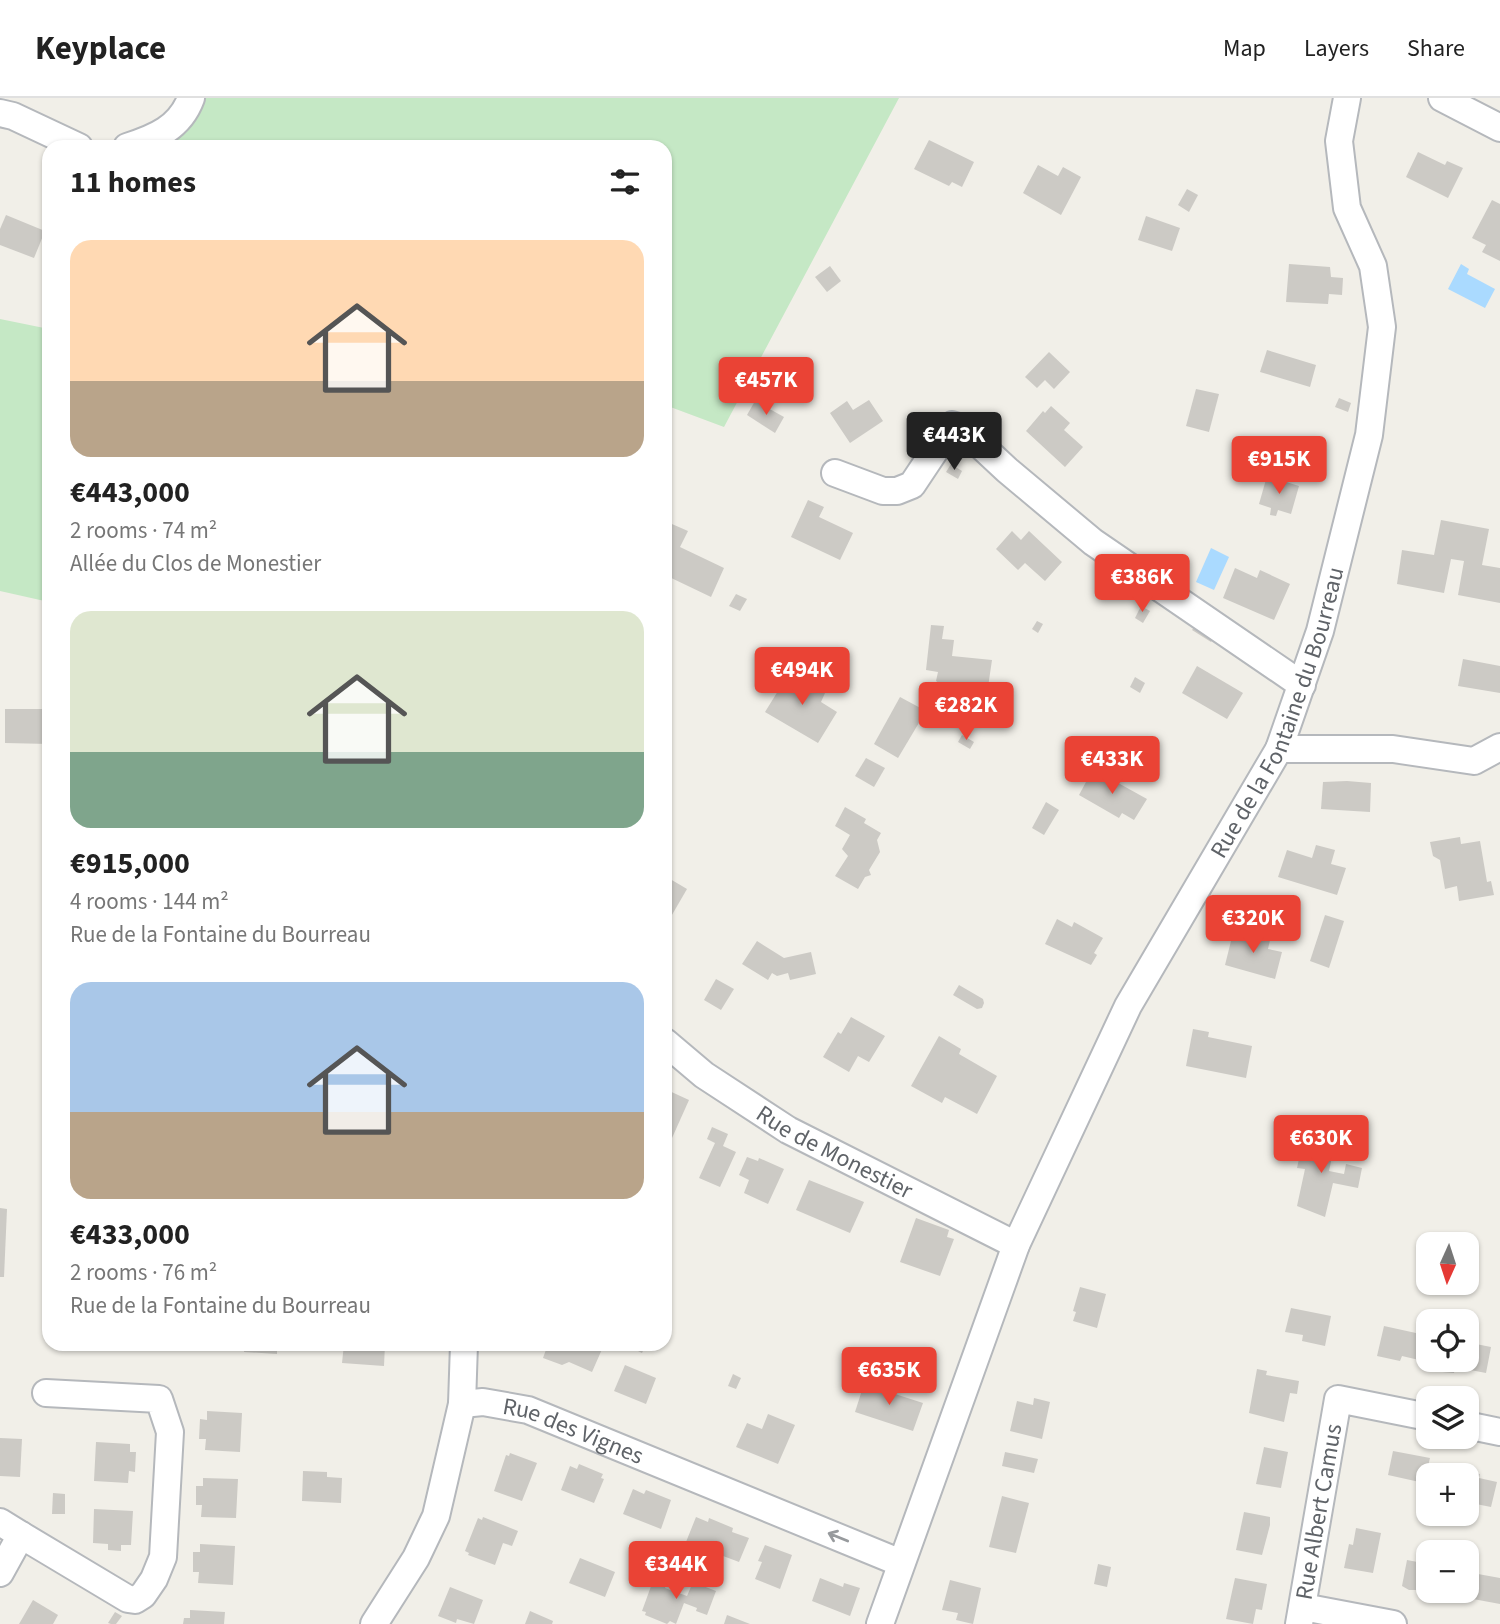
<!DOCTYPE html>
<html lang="en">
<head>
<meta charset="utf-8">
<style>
  :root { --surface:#fff; --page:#f2f2f2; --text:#222; --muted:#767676; --line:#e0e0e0; --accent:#ea4335 }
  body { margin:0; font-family:"Source Sans 3",sans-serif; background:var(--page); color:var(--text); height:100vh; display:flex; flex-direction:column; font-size:26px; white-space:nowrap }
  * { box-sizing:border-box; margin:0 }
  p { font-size:23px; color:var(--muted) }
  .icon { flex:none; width:38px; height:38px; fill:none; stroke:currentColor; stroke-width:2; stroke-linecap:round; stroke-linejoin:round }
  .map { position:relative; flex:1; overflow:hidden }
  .panel { position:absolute; left:42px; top:42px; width:630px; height:1211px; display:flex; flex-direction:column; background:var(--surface); border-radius:21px; box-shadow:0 2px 5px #0004 }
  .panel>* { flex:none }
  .needle { width:46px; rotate:183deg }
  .fabs { position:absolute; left:1416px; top:1134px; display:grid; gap:14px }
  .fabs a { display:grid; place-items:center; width:63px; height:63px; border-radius:14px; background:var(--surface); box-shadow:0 2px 5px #0004; font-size:35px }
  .price { position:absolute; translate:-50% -60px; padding:0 16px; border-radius:7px; background:var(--accent); color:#fff; font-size:23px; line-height:46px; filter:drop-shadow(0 2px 4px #0008) }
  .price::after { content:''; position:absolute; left:50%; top:42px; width:21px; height:16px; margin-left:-10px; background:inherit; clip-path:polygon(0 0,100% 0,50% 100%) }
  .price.on { background:#222; color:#fff }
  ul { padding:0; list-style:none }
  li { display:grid; align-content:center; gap:14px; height:371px; padding:0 28px }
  li span { display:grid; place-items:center; height:217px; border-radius:21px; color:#555 }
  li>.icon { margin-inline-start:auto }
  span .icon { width:126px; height:126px; fill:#fffc; stroke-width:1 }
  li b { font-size:30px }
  h2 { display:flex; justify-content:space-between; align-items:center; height:84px; padding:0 28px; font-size:30px }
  header { display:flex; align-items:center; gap:42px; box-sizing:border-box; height:98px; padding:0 35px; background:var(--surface); border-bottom:2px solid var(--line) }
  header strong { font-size:33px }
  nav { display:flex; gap:38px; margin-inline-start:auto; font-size:24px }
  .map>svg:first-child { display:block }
  .green { fill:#c5e8c5 }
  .water { fill:#aadaff }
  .building { fill:#cccac5 }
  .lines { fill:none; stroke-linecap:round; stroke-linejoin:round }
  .minor-casing { stroke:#b5b8bc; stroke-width:30 }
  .minor { stroke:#fff; stroke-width:26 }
  .oneway { stroke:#979a9d }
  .labels { text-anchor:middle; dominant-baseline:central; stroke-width:5; stroke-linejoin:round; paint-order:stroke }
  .street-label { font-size:24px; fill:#5f6368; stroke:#fff }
</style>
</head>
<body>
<header>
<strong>Keyplace</strong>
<nav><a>Map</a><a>Layers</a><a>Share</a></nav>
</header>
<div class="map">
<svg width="1500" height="1526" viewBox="0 0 1500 1526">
  <rect width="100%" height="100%" fill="#f1efe8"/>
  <g class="green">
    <path d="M 202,0 L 899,0 L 724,329 L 665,307 L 665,49 L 156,49 Z"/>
    <path d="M 0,221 L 49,231 L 49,504 L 0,493 Z"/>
  </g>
  <g class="water">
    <path d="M 1461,166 L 1469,171 L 1467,176 L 1495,191 L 1485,210 L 1448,191 Z"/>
    <path d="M 1211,450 L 1229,459 L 1214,492 L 1196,484 Z"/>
  </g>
  <g class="building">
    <path d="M 929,42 L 974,64 L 962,89 L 952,84 L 949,88 L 914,71 Z"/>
    <path d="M 1418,54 L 1445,67 L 1447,63 L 1463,70 L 1448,100 L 1406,79 Z"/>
    <path d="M 1038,67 L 1058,78 L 1063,69 L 1081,79 L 1061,117 L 1023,95 Z"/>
    <path d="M 1187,91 L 1198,97 L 1189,114 L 1178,107 Z"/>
    <path d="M 1492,102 L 1500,106 L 1500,163 L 1482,154 L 1486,147 L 1472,140 Z"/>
    <path d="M 6,117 L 45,133 L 34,160 L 0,147 L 0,131 Z"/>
    <path d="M 1146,118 L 1180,130 L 1172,153 L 1138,142 Z"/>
    <path d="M 1289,166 L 1330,169 L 1331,179 L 1343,180 L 1342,197 L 1329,196 L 1328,206 L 1286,204 Z"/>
    <path d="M 830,168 L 841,183 L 827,194 L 815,179 Z"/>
    <path d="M 1267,252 L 1316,267 L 1310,289 L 1260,274 Z"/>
    <path d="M 1049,254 L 1070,274 L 1054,291 L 1045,282 L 1037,290 L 1025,279 Z"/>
    <path d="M 1196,291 L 1219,296 L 1209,334 L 1186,328 Z"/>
    <path d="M 1339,300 L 1351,305 L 1348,314 L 1335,309 Z"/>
    <path d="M 869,302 L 883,323 L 850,345 L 830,315 L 847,303 L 853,312 Z"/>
    <path d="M 755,303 L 784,319 L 775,335 L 747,317 Z"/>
    <path d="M 1051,308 L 1070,325 L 1064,332 L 1083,349 L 1065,369 L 1026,333 L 1043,313 L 1045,315 Z"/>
    <path d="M 951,366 L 962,373 L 958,381 L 946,374 Z"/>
    <path d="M 1267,378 L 1299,388 L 1291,416 L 1278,412 L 1276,418 L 1270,417 L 1271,410 L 1259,406 Z"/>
    <path d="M 808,402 L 824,409 L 819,419 L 853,435 L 840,462 L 791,439 Z"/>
    <path d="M 1441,422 L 1489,431 L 1482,467 L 1500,470 L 1500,505 L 1458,497 L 1464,463 L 1451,461 L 1444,495 L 1397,486 L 1402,452 L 1434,457 Z"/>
    <path d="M 665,423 L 688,433 L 680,449 L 724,470 L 711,499 L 665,477 Z"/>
    <path d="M 1012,433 L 1021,442 L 1029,433 L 1062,464 L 1045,483 L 1025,465 L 1018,472 L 996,451 Z"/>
    <path d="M 1235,470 L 1257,480 L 1260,472 L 1290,486 L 1274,522 L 1223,500 Z"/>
    <path d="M 736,496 L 747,501 L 740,513 L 729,508 Z"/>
    <path d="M 1141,508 L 1150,513 L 1143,525 L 1135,520 Z"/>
    <path d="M 1037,523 L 1043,526 L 1038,535 L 1032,531 Z"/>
    <path d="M 931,527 L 944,528 L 942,541 L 954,542 L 952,558 L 992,562 L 988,589 L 962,586 L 962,591 L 945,589 L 936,583 L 938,574 L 926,572 Z"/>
    <path d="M 1195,528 L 1215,538 L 1211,544 L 1192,532 Z"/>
    <path d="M 1463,561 L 1500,568 L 1500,595 L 1458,588 Z"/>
    <path d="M 1197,568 L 1243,595 L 1227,621 L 1182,595 Z"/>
    <path d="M 791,572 L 823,590 L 825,595 L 821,604 L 837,614 L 818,645 L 765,614 Z"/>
    <path d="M 1135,579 L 1145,585 L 1140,595 L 1130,589 Z"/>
    <path d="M 900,599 L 926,613 L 898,660 L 874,646 Z"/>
    <path d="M 984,604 L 994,610 L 984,627 L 975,622 Z"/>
    <path d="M 5,611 L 49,611 L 49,646 L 5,645 Z"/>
    <path d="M 962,637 L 974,644 L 970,651 L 958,644 Z"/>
    <path d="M 866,660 L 885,670 L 874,689 L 855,678 Z"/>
    <path d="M 1093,671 L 1147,701 L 1134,722 L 1122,715 L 1119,720 L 1079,697 Z"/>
    <path d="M 1347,683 L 1371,685 L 1370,714 L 1321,711 L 1323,684 Z"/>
    <path d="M 1046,704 L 1059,712 L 1044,737 L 1032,730 Z"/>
    <path d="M 845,709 L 866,721 L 864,725 L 881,735 L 877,742 L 880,754 L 869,772 L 871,777 L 865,779 L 858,791 L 835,778 L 848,758 L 842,751 L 850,737 L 835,728 Z"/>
    <path d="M 1460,739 L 1461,746 L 1480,743 L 1487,784 L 1491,783 L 1494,797 L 1459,803 L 1457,788 L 1445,791 L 1440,762 L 1433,758 L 1430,744 Z"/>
    <path d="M 1316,747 L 1335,752 L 1331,766 L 1346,770 L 1337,797 L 1278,779 L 1287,752 L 1312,760 Z"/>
    <path d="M 665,778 L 687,791 L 669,822 L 665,819 Z"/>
    <path d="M 1325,817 L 1344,823 L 1329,870 L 1310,863 Z"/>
    <path d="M 1057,821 L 1072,829 L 1074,824 L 1103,840 L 1094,855 L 1097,857 L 1091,867 L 1045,846 Z"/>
    <path d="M 1237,833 L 1270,842 L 1268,851 L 1282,854 L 1275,881 L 1225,867 L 1232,839 L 1235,840 Z"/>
    <path d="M 757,843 L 784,860 L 811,854 L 816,876 L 790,882 L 788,875 L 777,878 L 772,875 L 768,882 L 742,866 Z"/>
    <path d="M 716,881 L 734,891 L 721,912 L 704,902 Z"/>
    <path d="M 959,887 L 983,901 L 984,905 L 982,910 L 977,911 L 953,897 Z"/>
    <path d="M 851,919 L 885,938 L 869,964 L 858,958 L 849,974 L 823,959 L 838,934 L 841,936 Z"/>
    <path d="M 1193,931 L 1209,934 L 1208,939 L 1252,948 L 1246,980 L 1186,968 Z"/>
    <path d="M 939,938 L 961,951 L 959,956 L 997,978 L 977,1016 L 945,999 L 942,1005 L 911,988 Z"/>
    <path d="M 665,991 L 689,1002 L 668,1049 L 665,1048 Z"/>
    <path d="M 712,1029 L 728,1036 L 723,1048 L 736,1054 L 720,1089 L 699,1080 L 715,1045 L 707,1041 Z"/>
    <path d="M 1304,1038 L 1335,1045 L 1329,1073 L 1344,1076 L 1346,1066 L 1362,1070 L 1358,1090 L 1333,1085 L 1325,1119 L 1297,1108 L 1305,1071 L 1297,1070 Z"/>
    <path d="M 747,1059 L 758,1063 L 759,1060 L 784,1071 L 768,1106 L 744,1095 L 749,1082 L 739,1077 Z"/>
    <path d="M 809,1082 L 864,1104 L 850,1135 L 796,1112 Z"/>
    <path d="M 0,1110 L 7,1111 L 4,1179 L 0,1179 Z"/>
    <path d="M 916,1120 L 949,1132 L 947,1139 L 954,1141 L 940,1178 L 900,1164 Z"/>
    <path d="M 1080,1189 L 1106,1196 L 1097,1230 L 1073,1223 L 1076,1214 L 1073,1213 Z"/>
    <path d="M 1291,1210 L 1331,1218 L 1325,1248 L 1302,1243 L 1303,1237 L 1285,1234 Z"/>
    <path d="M 1384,1228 L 1425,1237 L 1419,1262 L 1402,1258 L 1400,1263 L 1377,1258 Z"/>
    <path d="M 1466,1244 L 1491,1249 L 1486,1275 L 1455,1269 L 1454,1275 L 1442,1274 L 1445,1262 L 1466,1262 Z"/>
    <path d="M 245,1246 L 277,1246 L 277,1256 L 244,1254 Z"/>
    <path d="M 344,1246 L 385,1246 L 384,1268 L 342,1265 Z"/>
    <path d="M 548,1246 L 596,1246 L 603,1249 L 592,1274 L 569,1264 L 562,1267 L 543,1260 Z"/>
    <path d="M 631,1246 L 646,1246 L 642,1255 L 630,1249 Z"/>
    <path d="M 625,1267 L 656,1280 L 646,1306 L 614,1293 Z"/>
    <path d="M 1257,1271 L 1267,1273 L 1266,1277 L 1299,1283 L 1297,1296 L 1290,1295 L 1284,1324 L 1249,1315 Z"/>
    <path d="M 733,1276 L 741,1280 L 736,1291 L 728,1288 Z"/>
    <path d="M 864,1286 L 923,1305 L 913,1333 L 855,1314 Z"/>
    <path d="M 1034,1300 L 1050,1304 L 1042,1341 L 1010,1333 L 1017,1303 L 1033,1307 Z"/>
    <path d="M 207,1313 L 242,1315 L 240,1354 L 205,1352 L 206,1341 L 199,1341 L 200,1321 L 207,1322 Z"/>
    <path d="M 768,1316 L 795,1327 L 778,1366 L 736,1349 L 747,1325 L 762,1331 Z"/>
    <path d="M 0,1340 L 22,1341 L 20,1379 L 0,1378 Z"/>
    <path d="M 96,1344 L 130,1346 L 130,1354 L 136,1354 L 135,1374 L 129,1373 L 128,1385 L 94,1383 Z"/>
    <path d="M 1264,1349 L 1288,1354 L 1281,1390 L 1256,1386 Z"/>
    <path d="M 1393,1353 L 1430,1360 L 1424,1385 L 1388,1377 Z"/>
    <path d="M 1005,1354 L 1038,1361 L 1034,1375 L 1002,1368 Z"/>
    <path d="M 510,1355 L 537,1365 L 522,1403 L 494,1393 L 506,1357 L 509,1358 Z"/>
    <path d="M 579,1366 L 603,1376 L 601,1380 L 604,1381 L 594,1405 L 561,1392 L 570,1368 L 577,1371 Z"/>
    <path d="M 1457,1372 L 1480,1376 L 1479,1380 L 1497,1384 L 1491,1409 L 1466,1404 L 1466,1377 L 1456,1377 Z"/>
    <path d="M 303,1373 L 327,1374 L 327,1379 L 342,1380 L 341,1405 L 302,1403 Z"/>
    <path d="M 203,1380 L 238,1381 L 236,1420 L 201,1419 L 202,1407 L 196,1407 L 196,1388 L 203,1388 Z"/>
    <path d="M 633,1391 L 644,1396 L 646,1392 L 671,1402 L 661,1431 L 623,1416 Z"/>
    <path d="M 53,1395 L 65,1396 L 65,1416 L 52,1416 Z"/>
    <path d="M 1002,1398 L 1029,1405 L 1016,1455 L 989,1449 Z"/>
    <path d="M 94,1411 L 133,1413 L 131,1447 L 121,1447 L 121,1453 L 108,1452 L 108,1446 L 93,1445 Z"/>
    <path d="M 1244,1414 L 1270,1419 L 1270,1427 L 1262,1457 L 1236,1452 Z"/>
    <path d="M 483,1419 L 518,1433 L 512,1448 L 503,1445 L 495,1467 L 468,1457 L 469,1455 L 465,1453 L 478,1420 L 482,1422 Z"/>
    <path d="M 696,1419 L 708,1424 L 709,1420 L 733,1430 L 732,1434 L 749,1440 L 739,1464 L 686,1444 Z"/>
    <path d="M 1356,1430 L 1381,1435 L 1373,1475 L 1344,1470 L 1349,1446 L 1353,1447 Z"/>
    <path d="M 200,1446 L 235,1448 L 233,1487 L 198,1485 L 199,1474 L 193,1474 L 193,1454 L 200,1454 Z"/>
    <path d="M 765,1447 L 792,1457 L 780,1491 L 755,1481 L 762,1464 L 758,1463 Z"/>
    <path d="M 580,1460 L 615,1474 L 605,1499 L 569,1485 Z"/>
    <path d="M 1407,1462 L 1428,1466 L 1428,1492 L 1409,1492 L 1402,1488 Z"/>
    <path d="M 1098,1466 L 1111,1469 L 1107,1489 L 1094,1486 Z"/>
    <path d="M 1478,1476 L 1500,1480 L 1500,1506 L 1473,1501 Z"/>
    <path d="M 654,1480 L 667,1485 L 665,1490 L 687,1498 L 693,1484 L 716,1493 L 707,1517 L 696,1513 L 697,1510 L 684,1505 L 676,1526 L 670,1523 L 667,1526 L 645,1517 L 646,1514 L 642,1513 Z"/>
    <path d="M 820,1480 L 843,1489 L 844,1485 L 860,1490 L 850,1518 L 812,1503 Z"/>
    <path d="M 1235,1480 L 1267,1486 L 1262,1512 L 1256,1511 L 1253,1526 L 1226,1521 Z"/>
    <path d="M 950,1482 L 981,1490 L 973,1526 L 956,1522 L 958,1515 L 942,1512 Z"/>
    <path d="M 450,1489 L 483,1502 L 474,1526 L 457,1521 L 456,1525 L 438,1518 Z"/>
    <path d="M 33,1502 L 58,1517 L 53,1526 L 19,1526 Z"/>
    <path d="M 190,1512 L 225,1514 L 224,1526 L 183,1526 L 184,1520 L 190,1520 Z"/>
    <path d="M 530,1513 L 553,1523 L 552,1526 L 525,1526 Z"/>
    <path d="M 115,1514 L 122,1518 L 116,1526 L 111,1526 L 108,1525 Z"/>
    <path d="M 727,1517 L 750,1526 L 724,1526 Z"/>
  </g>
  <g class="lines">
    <g class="minor-casing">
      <g id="minor">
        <path d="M 1442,0 L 1500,30"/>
        <path d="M 0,15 L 13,18 L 79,49"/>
        <path d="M 127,49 C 155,40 180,30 191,0"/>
        <path d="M 835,375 L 883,393 L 897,393 L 912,387 L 952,327 L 962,330 L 1007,372 L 1093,444 L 1302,587"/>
        <path d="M 1279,651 L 1393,651 L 1474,663 L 1500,649"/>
        <path id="s1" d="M 665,944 L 704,977 L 788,1032 L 1016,1147"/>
        <path id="s2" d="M 462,1306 L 483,1304 L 528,1312 L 901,1465"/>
        <path d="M 1466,1327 L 1500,1334"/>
        <path d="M 0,1424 L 21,1437"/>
        <path d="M 0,1475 L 21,1437 L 128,1501 L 135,1502 L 143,1497 L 154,1481 L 163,1459 L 170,1334 L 159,1301 L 46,1295"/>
        <path d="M 1303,1509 L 1393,1526"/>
        <path d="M 374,1526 L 416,1460 L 436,1418 L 462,1306 L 464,1246"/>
        <path id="s3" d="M 880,1526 L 1016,1147 L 1128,908 L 1279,651 L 1320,533 L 1369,337 L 1382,229 L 1373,168 L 1347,110 L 1339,43 L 1347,0"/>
        <path id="s4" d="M 1299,1526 L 1338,1301 L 1428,1319"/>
      </g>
    </g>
    <use href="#minor" class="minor"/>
  </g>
  <defs><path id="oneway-shaft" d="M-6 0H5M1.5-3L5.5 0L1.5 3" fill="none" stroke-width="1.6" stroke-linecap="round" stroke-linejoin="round" transform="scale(1.75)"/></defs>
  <use class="oneway" href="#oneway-shaft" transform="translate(838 1439) rotate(-158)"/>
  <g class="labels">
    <g class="street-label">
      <text stroke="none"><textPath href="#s3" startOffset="998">Rue de la Fontaine du Bourreau</textPath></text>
      <text stroke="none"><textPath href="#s1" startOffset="203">Rue de Monestier</textPath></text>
      <text stroke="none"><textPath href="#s2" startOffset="116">Rue des Vignes</textPath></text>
      <text stroke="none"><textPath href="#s4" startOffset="114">Rue Albert Camus</textPath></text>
    </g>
  </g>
</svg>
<div class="fabs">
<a><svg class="needle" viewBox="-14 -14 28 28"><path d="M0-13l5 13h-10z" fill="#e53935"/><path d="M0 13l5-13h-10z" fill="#767676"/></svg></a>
<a><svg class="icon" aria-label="locate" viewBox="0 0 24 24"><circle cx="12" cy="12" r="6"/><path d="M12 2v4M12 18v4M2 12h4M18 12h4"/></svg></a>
<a><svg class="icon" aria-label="layers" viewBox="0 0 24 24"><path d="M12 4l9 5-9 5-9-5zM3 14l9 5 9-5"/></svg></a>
<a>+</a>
<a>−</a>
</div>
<b class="price" style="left:766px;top:319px">€457K</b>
<b class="price on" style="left:954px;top:374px">€443K</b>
<b class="price" style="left:1279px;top:398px">€915K</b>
<b class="price" style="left:1142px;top:516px">€386K</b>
<b class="price" style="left:802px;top:609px">€494K</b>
<b class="price" style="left:966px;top:644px">€282K</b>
<b class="price" style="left:1112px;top:698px">€433K</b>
<b class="price" style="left:1253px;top:857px">€320K</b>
<b class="price" style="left:1321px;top:1077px">€630K</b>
<b class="price" style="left:889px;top:1309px">€635K</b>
<b class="price" style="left:676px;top:1503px">€344K</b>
<section class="panel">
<h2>11 homes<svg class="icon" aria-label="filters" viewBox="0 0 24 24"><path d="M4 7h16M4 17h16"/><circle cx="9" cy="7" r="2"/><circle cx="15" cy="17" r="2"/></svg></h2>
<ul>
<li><span style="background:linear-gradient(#ffd9b3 65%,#b9a48a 0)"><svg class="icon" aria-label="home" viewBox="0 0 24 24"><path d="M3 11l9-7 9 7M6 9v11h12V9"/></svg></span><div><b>€443,000</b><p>2 rooms · 74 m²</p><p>Allée du Clos de Monestier</p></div></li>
<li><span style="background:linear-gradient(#dfe7d0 65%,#7fa58c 0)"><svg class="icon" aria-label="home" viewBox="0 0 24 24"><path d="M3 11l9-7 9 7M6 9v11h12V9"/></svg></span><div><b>€915,000</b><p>4 rooms · 144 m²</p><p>Rue de la Fontaine du Bourreau</p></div></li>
<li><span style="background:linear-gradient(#a9c7e8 60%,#b9a48a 0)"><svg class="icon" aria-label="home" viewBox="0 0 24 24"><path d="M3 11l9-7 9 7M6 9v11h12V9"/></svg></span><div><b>€433,000</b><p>2 rooms · 76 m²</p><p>Rue de la Fontaine du Bourreau</p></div></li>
</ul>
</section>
</div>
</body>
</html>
